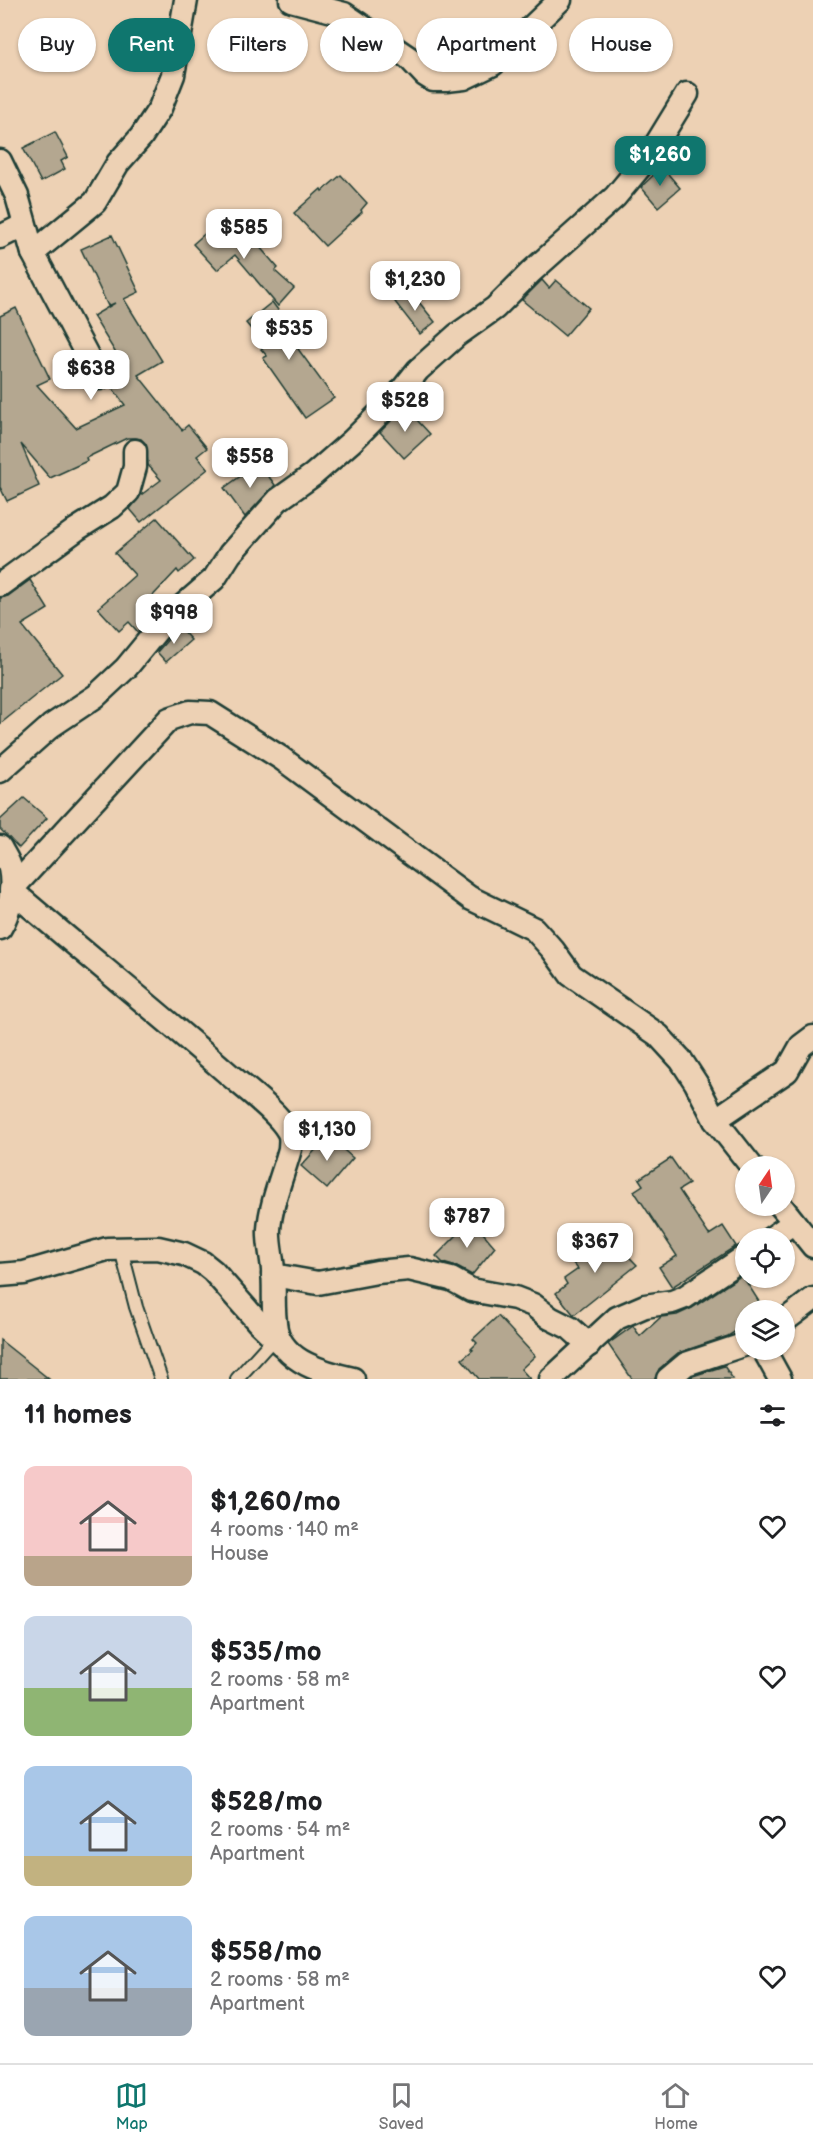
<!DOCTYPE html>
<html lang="en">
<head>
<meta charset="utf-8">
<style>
	:root { --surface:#fff; --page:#f2f2f2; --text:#202124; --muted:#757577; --line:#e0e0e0; --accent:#0f766e }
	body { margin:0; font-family:"Balsamiq Sans",sans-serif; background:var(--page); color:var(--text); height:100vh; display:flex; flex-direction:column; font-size:22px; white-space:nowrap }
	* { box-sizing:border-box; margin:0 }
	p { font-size:20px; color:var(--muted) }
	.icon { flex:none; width:33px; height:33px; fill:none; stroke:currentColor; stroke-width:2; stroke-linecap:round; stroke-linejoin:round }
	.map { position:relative; height:1379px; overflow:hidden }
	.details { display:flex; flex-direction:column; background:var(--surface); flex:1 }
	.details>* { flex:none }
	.banner { position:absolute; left:18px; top:18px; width:777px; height:54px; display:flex; gap:12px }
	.needle { width:39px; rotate:13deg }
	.fabs { position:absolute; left:735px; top:1156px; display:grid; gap:12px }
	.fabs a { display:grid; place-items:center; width:60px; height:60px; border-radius:50%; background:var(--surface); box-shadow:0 2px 4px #0004; font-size:30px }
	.price { position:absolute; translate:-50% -51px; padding:0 14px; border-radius:12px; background:#fff; color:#222; font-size:20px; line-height:39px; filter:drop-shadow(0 2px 3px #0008) }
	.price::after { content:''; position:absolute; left:50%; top:36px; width:18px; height:14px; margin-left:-9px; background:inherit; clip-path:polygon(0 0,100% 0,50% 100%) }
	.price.selected { background:var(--accent); color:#fff }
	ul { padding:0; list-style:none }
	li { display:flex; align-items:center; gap:18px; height:150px; padding:0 24px }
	li span { display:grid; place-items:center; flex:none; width:168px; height:120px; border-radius:12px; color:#555 }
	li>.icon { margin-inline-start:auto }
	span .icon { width:72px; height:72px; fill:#fffc; stroke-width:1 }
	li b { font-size:26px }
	h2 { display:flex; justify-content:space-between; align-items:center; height:72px; padding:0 24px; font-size:26px }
	.chip { padding:0 21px; border-radius:27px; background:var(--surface); box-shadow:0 2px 4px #0004; font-size:21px; line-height:54px }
	.chip.selected { background:var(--accent); color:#fff }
	.dock { display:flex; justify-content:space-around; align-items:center; height:84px; border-top:2px solid var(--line); background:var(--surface); font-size:16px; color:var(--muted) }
	.dock a { display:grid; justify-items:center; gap:3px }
	.dock .selected { color:var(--accent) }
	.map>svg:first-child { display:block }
	.building { fill:#b4a790; stroke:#1f3d34; stroke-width:1.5 }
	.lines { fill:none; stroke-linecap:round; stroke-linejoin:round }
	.lane-casing { stroke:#1f3d34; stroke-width:16 }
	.street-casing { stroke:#1f3d34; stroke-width:27 }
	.lane { stroke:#edd1b4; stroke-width:12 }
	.street { stroke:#edd1b4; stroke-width:22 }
</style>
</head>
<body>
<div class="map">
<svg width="813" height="1379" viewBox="0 0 813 1379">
	<rect width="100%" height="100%" fill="#edd1b4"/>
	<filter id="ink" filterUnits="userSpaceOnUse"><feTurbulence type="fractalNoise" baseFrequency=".0167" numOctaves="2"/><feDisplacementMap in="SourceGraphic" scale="12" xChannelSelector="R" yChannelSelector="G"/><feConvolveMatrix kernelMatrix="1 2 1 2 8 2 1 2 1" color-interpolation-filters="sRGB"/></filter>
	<g filter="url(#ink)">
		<g class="building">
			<path d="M55 132 68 157 61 161 65 169 41 182 23 148Z"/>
			<path d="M662 167 680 188 658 207 641 187Z"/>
			<path d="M341 175 367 203 361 210 362 212 325 246 294 213 321 189 322 191Z"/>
			<path d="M218 222 234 240 237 238 244 244 252 238 278 268 275 271 294 288 278 306 235 255 217 270 193 244Z"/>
			<path d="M112 235 139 292 124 299 162 361 138 375 182 430 188 425 207 448 197 456 208 469 141 522 130 509 141 495 161 480 148 465 146 444 141 439 136 438H127L86 458 87 461 50 478 21 444 39 486 7 501 0 487V316L16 308 50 379 37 385 76 428 125 405 111 386 128 373 93 316 115 303 108 306 81 249Z"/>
			<path d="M542 280 549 288 556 280 589 308 565 336 522 300Z"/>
			<path d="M410 291 435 322 420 334 395 302Z"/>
			<path d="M272 302 304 345 298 349 334 398 305 418 263 358 267 356 261 349 265 346 246 323Z"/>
			<path d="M405 407 430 434 404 458 380 432Z"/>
			<path d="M259 463 275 485 245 517 224 488Z"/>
			<path d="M157 518 194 560 179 573 177 570 147 602 156 611 138 632 129 622 119 631 98 608 135 575 115 553Z"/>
			<path d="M30 580 48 609 22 625 62 674 0 724V598L8 596Z"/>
			<path d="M179 627 191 640 166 662 157 652Z"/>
			<path d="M24 798 47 818 19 848 0 829V820Z"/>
			<path d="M328 1136 353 1158 327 1189 301 1166Z"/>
			<path d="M671 1158 689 1184 679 1190 709 1235 723 1226 736 1246 672 1287 659 1267 677 1256 634 1191 643 1185 639 1179Z"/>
			<path d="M472 1220 495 1247 472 1275 457 1267 443 1263 436 1256Z"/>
			<path d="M608 1235 637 1265 574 1315 556 1293 567 1284 564 1279 578 1269 572 1262 588 1248 590 1251Z"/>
			<path d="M742 1275 765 1311H746V1325L728 1336 678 1353 659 1369 655 1379H632L608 1344 633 1326 640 1336 661 1317 677 1315 692 1308Z"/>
			<path d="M498 1316 535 1356 521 1369 530 1379H479L462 1359 473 1350 471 1349 477 1343 473 1339Z"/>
			<path d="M0 1340 49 1379H0Z"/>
			<path d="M724 1366 733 1379H689L693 1376Z"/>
		</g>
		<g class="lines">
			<g class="lane-casing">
				<g id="lane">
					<path d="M121 1249 136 1307 161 1379"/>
					<path d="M237 1379 274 1338"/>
				</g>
			</g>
			<g class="street-casing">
				<g id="street">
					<path d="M291 0 344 14 409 58 425 75 433 80H446L464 78 493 64 560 0"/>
					<path d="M0 161 17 196 33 253 99 378"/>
					<path d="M0 237 24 225"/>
					<path d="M33 253 95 202 118 163 141 137 160 108 173 75 186 0"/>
					<path d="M0 585 77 529 112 507 128 492 135 467V451"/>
					<path d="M0 771 51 726 96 696 126 668 163 623 214 579 230 554 278 500 313 475 352 441 399 394 418 370 457 335 495 308 531 272 615 197 649 156 687 94"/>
					<path d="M0 847C3 854 9 861 10 868 14 888 10 912 0 928"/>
					<path d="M715 1120 787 1071 801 1046 813 1037"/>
					<path d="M781 1206 813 1246"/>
					<path d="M770 1239 793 1223"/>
					<path d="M0 1275 24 1273 107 1249 158 1248 184 1254 203 1263 213 1271 258 1322 281 1344"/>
					<path d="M273 1275 318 1283 377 1272 409 1269 451 1279 471 1290 515 1298 533 1305 550 1318 570 1328 589 1345"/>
					<path d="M784 1321 813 1299"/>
					<path d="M764 1350 780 1379"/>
					<path d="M353 1379C325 1373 283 1362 276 1329 272 1309 275 1290 273 1270 272 1256 268 1242 269 1229 271 1202 283 1175 290 1149 290 1143 292 1137 288 1131 278 1112 242 1086 225 1071 155 1010 82 951 11 890L169 719 190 712 210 713 281 758 470 898 534 929 553 950 571 975 658 1035 681 1060 696 1083 715 1120 752 1167"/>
					<path d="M551 1379 617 1318 645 1306 672 1302 685 1297 746 1256"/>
					<path d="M668 1379 686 1364 746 1344"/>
				</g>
			</g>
			<use href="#lane" class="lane"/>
			<use href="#street" class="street"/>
		</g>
	</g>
</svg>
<div class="fabs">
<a><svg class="needle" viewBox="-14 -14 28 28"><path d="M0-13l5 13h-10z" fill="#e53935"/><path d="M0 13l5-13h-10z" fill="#757577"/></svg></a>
<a><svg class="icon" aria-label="locate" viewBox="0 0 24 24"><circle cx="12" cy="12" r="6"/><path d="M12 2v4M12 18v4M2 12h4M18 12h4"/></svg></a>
<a><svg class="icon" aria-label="layers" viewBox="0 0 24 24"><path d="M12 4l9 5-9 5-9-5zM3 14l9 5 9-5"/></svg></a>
</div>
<b class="price selected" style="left:660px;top:187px">$1,260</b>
<b class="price" style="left:244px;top:260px">$585</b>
<b class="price" style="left:415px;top:312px">$1,230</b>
<b class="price" style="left:289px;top:361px">$535</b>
<b class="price" style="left:91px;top:401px">$638</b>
<b class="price" style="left:405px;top:433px">$528</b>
<b class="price" style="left:250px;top:489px">$558</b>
<b class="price" style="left:174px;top:645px">$998</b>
<b class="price" style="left:327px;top:1162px">$1,130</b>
<b class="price" style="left:467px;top:1249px">$787</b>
<b class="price" style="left:595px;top:1274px">$367</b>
<div class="banner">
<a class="chip">Buy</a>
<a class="chip selected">Rent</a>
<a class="chip">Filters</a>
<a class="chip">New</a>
<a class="chip">Apartment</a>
<a class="chip">House</a>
</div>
</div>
<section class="details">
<h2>11 homes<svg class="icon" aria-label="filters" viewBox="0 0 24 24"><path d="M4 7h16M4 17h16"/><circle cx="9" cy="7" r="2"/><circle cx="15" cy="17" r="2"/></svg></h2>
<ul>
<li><span style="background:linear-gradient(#f6c9c9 75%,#b9a48a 0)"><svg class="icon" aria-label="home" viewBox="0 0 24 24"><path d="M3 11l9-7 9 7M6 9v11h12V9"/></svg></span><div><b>$1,260/mo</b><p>4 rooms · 140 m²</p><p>House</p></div><svg class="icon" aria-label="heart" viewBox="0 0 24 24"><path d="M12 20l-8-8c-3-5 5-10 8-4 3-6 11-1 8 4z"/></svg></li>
<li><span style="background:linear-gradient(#c9d6e8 60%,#8fb573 0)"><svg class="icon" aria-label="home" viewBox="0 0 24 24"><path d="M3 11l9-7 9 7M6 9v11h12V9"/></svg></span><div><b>$535/mo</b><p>2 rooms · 58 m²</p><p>Apartment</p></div><svg class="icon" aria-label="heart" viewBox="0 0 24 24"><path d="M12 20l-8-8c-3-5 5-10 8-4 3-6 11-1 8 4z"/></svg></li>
<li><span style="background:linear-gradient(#a9c7e8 75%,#c2b280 0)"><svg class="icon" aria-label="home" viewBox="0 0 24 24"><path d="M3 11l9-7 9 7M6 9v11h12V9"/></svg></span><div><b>$528/mo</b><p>2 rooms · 54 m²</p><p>Apartment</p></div><svg class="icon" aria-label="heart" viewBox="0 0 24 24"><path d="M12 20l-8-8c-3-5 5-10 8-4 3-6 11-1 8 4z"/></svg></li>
<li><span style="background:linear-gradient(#a9c7e8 60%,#9aa5b1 0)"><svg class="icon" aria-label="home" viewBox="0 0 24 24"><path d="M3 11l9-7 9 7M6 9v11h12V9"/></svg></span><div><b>$558/mo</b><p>2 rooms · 58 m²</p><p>Apartment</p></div><svg class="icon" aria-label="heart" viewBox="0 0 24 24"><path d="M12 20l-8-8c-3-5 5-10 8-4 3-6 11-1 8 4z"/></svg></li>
</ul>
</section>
<nav class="dock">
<a class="selected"><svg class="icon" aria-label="map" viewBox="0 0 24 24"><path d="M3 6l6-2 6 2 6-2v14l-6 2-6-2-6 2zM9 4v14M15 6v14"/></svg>Map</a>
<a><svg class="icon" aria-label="saved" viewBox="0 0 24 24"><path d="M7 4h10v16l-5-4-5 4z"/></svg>Saved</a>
<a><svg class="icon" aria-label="home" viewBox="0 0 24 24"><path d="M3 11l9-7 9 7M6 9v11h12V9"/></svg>Home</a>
</nav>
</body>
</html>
